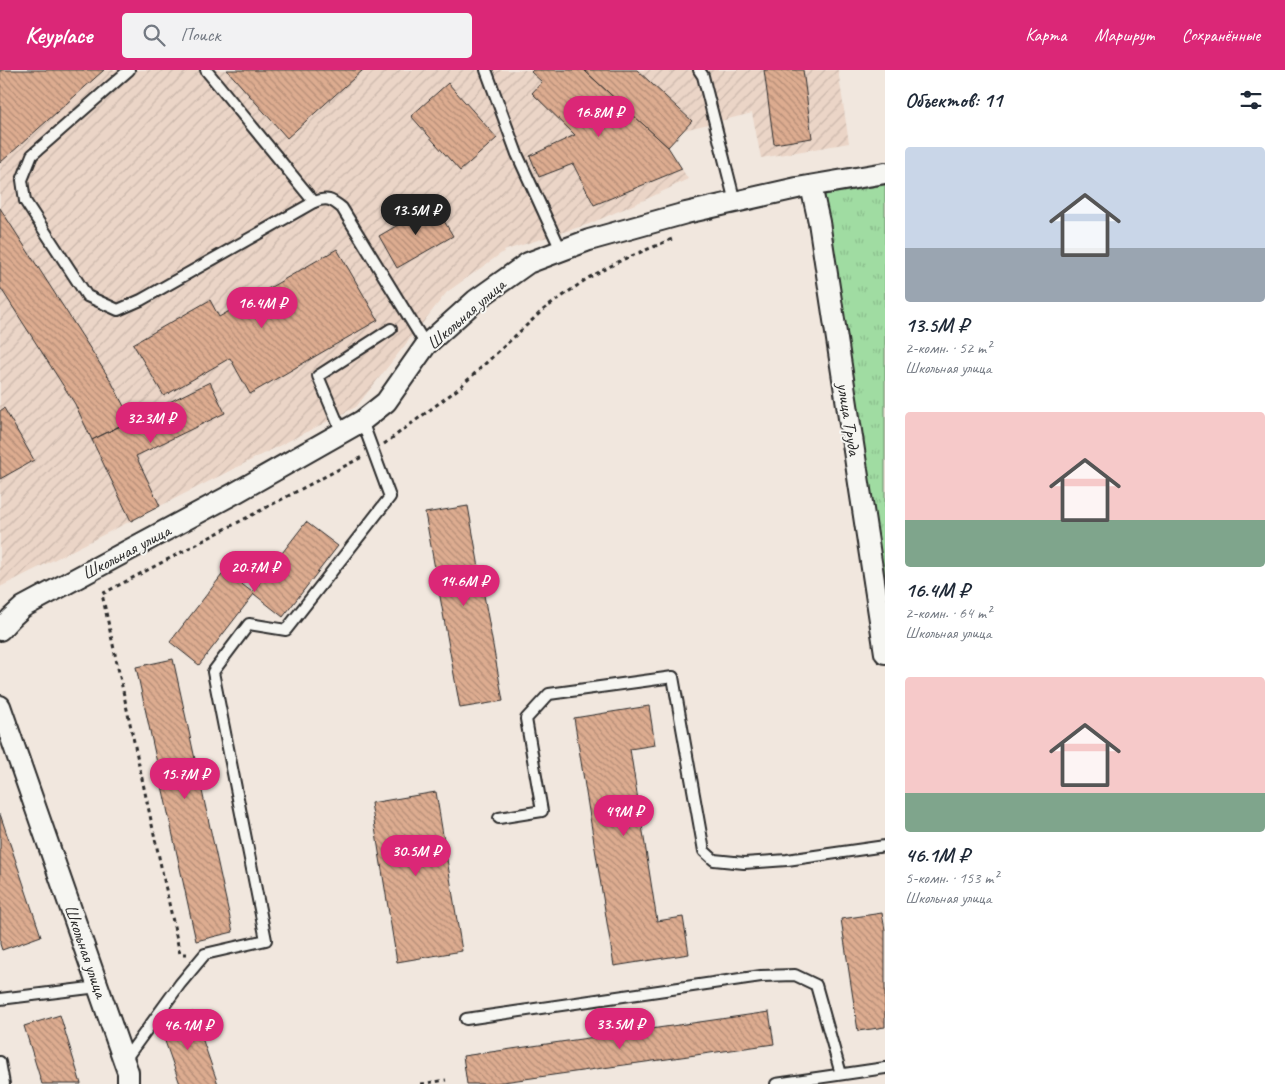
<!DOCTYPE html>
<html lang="ru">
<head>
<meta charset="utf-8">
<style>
	:root { --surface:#fff; --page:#f2f2f3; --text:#1f2937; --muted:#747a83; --accent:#db2777 }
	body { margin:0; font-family:Caveat,sans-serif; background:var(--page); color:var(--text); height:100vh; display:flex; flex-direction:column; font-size:19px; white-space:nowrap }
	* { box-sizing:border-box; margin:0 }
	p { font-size:16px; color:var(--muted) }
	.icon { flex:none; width:28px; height:28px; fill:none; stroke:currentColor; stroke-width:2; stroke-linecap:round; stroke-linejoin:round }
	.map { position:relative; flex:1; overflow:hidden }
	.drawer { display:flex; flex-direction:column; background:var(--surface); width:400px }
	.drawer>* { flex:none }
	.price { position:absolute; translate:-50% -42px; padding:0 11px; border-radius:18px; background:var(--accent); color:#fff; font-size:16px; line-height:32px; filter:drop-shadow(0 1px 2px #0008) }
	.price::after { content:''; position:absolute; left:50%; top:30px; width:15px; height:11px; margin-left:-8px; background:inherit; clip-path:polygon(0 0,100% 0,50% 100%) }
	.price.selected { background:#222; color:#fff }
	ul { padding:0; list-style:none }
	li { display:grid; align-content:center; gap:10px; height:265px; padding:0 20px }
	li span { display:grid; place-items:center; height:155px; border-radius:5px; color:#555 }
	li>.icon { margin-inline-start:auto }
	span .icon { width:90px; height:90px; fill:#fffc; stroke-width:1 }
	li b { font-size:21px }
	h2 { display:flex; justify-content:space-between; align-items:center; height:60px; padding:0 20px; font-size:21px }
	header { display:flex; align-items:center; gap:30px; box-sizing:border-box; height:70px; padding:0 25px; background:var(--accent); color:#fff }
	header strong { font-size:24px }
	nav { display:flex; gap:28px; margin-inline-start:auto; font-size:18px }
	.search { width:350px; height:45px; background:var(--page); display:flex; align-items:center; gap:12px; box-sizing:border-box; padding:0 18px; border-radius:5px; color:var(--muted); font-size:19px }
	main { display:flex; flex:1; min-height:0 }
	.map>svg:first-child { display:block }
	.industrial { fill:url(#industrial-furrows) }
	.park { fill:url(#park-tufts); stroke:#668466 }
	.building { fill:url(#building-back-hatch); stroke:#2b2b2b }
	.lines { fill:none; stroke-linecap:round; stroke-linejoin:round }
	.service-casing { stroke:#2b2b2b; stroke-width:14 }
	.minor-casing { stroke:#2b2b2b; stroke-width:24 }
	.path { stroke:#2b2b2b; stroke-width:3; stroke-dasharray:4 4; stroke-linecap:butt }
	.service { stroke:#f6f6f2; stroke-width:10 }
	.minor { stroke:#f6f6f2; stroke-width:20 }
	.labels { text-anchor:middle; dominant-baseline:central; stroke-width:4; stroke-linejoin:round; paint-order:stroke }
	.street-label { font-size:18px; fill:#2b2b2b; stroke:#f6f6f2 }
</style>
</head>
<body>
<header>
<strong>Keyplace</strong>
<div class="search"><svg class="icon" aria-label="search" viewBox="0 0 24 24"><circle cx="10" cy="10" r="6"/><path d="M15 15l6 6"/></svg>Поиск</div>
<nav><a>Карта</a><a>Маршрут</a><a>Сохранённые</a></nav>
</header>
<main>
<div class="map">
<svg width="885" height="1014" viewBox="0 0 885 1014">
	<defs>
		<pattern id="industrial-furrows" width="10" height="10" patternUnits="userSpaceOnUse" patternTransform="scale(1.25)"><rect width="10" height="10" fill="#ebd5c7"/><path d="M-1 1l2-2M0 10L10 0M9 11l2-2" fill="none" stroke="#cab7ab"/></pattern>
		<pattern id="park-tufts" width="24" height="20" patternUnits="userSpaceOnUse" patternTransform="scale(1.25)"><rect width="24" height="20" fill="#a0dca2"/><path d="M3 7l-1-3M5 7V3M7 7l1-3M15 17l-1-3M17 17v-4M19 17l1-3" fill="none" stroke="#8abd8c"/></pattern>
		<pattern id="building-back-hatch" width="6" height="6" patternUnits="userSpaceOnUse" patternTransform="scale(1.25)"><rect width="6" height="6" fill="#ddac90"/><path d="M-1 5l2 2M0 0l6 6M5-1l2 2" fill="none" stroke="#b38c76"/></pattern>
	</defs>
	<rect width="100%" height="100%" fill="#f1e7de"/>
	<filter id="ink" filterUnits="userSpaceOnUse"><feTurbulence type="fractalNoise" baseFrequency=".02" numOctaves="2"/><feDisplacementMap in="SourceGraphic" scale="10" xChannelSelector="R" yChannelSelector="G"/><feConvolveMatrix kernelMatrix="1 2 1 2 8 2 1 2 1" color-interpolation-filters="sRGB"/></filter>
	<g filter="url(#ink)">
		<path class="industrial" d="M0 0H838L849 73 761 88 752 43 684 60 668 77 688 109 651 127 589 154 506 180 447 222 356 337 0 517Z"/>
		<path class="park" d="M885 115V525L825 125Z"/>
		<g class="building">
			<path d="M0 0H104L0 93Z"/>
			<path d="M227 0H363L287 68Z"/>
			<path d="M533 0H584L668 77 682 99 594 135 573 94 539 107 530 86 575 65 532 23 542 12 531 2Z"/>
			<path d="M584 0H637L692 51 668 77Z"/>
			<path d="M764 0H803L812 68 774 74Z"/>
			<path d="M448 13 497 68 460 101 411 46Z"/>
			<path d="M434 134 453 166 397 198 379 166Z"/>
			<path d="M0 138 111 311 131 350 92 370 75 334 0 217Z"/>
			<path d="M337 179 378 250 250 324 230 288 164 326 133 274 210 230 219 247Z"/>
			<path d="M210 312 225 343 136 386 160 436 131 451 92 370Z"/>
			<path d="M4 338 34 390 0 409V341Z"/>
			<path d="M468 436 503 631 460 638 425 443Z"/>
			<path d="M306 452 338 476 283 547 254 524 199 595 170 572 225 501 252 522Z"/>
			<path d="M173 589 233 862 196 871 136 597Z"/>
			<path d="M649 636 655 675 630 679 657 851 683 847 689 884 614 896 574 648Z"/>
			<path d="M436 722 462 881 397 892 371 733Z"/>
			<path d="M0 744 41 866 2 880 0 874Z"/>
			<path d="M882 843 885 860V957L858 961 841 849Z"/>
			<path d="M193 942 218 1014H180L159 954Z"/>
			<path d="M769 942 774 974 489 1014H467L463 986Z"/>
			<path d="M60 945 81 1014H42L24 956Z"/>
		</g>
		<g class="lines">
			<g class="service-casing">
				<g id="service">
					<path d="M129 0 32 85 22 110 25 131 87 226 118 240 141 230 314 132C327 127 331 129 342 138L426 275"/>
					<path d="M206 0 314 132"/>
					<path d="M486 0 517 84 561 180"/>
					<path d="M699 0 703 6 735 132"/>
					<path d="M342 363 318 306 391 259"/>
					<path d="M499 748 542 741 526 649 549 624 673 607 704 781 714 790 744 793 787 790 885 776"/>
					<path d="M0 929 98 917"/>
					<path d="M466 949 761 906 795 905 816 915 841 1004"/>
					<path d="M124 991 180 914 205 884 266 870 213 602 249 554 286 560 390 427 362 351"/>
					<path d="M0 992 4 1014"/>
					<path d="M776 1014 885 998"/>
				</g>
			</g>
			<g class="minor-casing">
				<g id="minor">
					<path d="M811 116 819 152 885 583"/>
					<path d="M0 560 11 548 23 537 235 423 362 351 386 332 426 275 476 230 528 193 589 170 686 143 797 118 885 103"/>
					<path d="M0 636 124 991 128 1002V1014"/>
				</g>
			</g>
			<g class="path">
				<path d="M384 374 458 319 543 240 588 208 622 190 672 169"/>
				<path d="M187 884H180L102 524 362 387"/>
				<path d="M421 1014 446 1010"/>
			</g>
			<use href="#service" class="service"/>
			<use href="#minor" class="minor"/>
		</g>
	</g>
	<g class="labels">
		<g class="street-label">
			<text transform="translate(466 244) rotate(-41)">Школьная улица</text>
			<text transform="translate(849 349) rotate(81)">улица Труда</text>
			<text transform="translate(126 482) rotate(-28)">Школьная улица</text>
			<text transform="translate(86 881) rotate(71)">Школьная улица</text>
		</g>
	</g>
</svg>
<b class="price" style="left:599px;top:68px">16.8M ₽</b>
<b class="price selected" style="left:416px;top:166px">13.5M ₽</b>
<b class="price" style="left:262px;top:259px">16.4M ₽</b>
<b class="price" style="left:151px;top:374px">32.3M ₽</b>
<b class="price" style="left:255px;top:523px">20.7M ₽</b>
<b class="price" style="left:464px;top:537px">14.6M ₽</b>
<b class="price" style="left:185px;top:730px">15.7M ₽</b>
<b class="price" style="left:624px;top:767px">49M ₽</b>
<b class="price" style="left:416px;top:807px">30.5M ₽</b>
<b class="price" style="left:620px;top:980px">33.5M ₽</b>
<b class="price" style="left:188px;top:981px">46.1M ₽</b>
</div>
<section class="drawer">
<h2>Объектов: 11<svg class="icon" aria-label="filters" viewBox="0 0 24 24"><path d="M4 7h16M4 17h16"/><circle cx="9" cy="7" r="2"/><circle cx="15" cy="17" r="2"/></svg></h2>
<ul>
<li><span style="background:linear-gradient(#c9d6e8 65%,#9aa5b1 0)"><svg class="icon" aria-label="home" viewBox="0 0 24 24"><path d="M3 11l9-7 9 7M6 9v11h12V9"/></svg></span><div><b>13.5M ₽</b><p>2-комн. · 52 m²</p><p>Школьная улица</p></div></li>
<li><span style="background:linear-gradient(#f6c9c9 70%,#7fa58c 0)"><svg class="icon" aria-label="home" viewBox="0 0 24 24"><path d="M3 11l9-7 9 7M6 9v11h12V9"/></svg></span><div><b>16.4M ₽</b><p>2-комн. · 64 m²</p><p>Школьная улица</p></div></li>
<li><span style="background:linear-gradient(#f6c9c9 75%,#7fa58c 0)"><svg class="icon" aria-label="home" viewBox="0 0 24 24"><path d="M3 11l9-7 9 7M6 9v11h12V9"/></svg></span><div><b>46.1M ₽</b><p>5-комн. · 153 m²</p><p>Школьная улица</p></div></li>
</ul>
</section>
</main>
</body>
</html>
